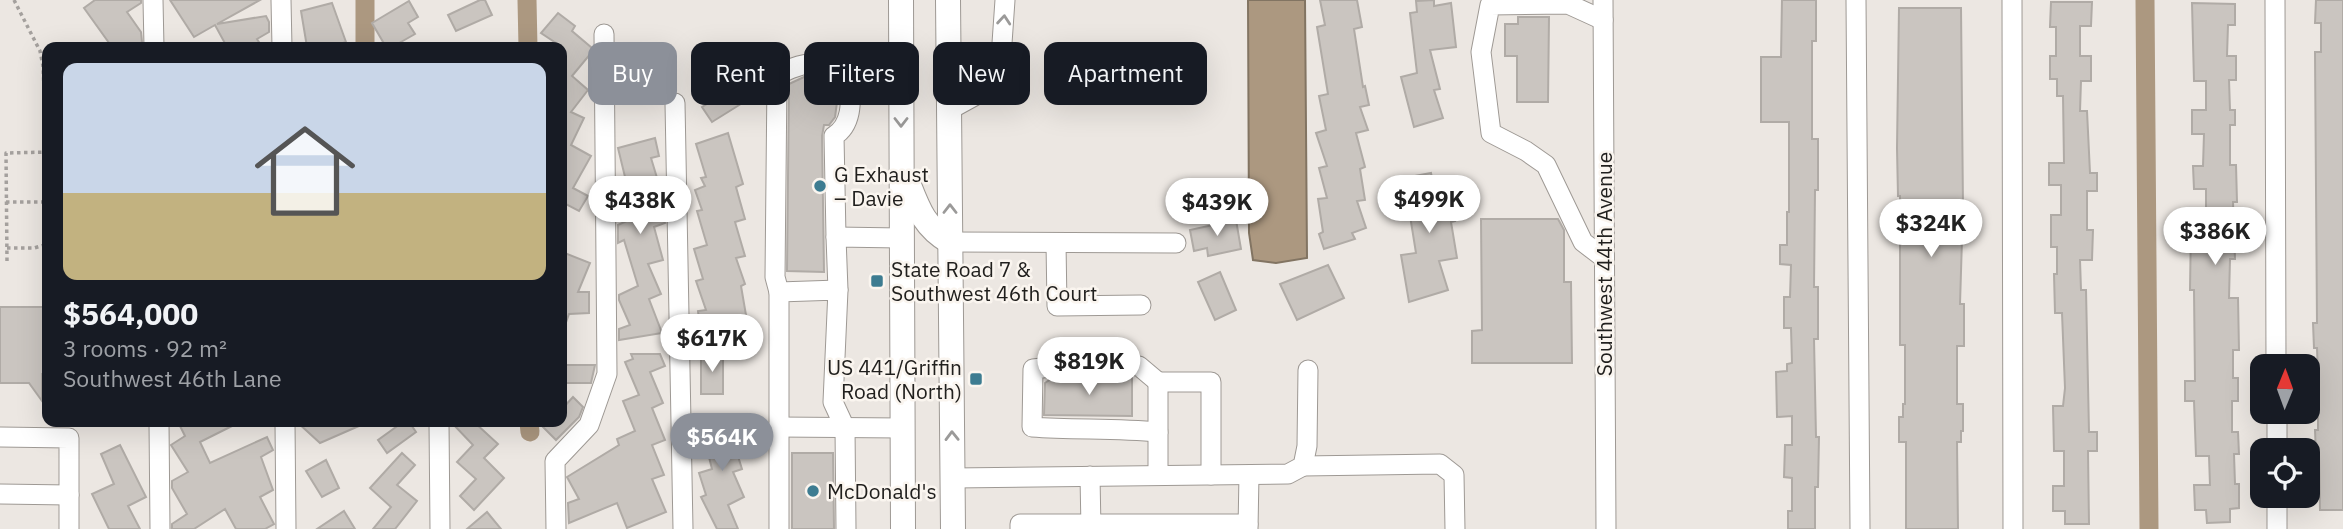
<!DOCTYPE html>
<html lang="en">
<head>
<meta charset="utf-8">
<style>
	:root { --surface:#171b24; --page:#242831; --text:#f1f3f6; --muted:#9ea1a6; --accent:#8c9099 }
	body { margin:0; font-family:"IBM Plex Sans",sans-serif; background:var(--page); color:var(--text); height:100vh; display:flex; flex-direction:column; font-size:26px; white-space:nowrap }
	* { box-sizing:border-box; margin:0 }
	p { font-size:23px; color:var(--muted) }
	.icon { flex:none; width:38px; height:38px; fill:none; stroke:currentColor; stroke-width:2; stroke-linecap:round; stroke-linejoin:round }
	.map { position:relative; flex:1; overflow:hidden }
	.drawer { position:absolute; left:42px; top:42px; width:525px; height:385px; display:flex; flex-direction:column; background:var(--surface); border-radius:14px; box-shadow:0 7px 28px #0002 }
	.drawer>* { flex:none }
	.banner { position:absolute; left:588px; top:42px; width:665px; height:63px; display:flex; gap:14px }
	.needle { width:46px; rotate:1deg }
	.tools { position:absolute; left:2250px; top:354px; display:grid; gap:14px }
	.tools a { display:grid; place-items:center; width:70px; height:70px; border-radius:14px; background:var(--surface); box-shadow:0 7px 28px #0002; font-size:35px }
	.price { position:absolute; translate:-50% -60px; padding:0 16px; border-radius:24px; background:#fff; color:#222; font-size:23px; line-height:46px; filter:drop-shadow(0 2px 4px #0008) }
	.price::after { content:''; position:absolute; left:50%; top:42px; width:21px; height:16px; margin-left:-10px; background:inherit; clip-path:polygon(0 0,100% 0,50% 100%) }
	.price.on { background:var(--accent); color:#fff }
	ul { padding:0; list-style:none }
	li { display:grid; align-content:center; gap:14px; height:371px; padding:0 21px }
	li span { display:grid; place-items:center; height:217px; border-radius:14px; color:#555 }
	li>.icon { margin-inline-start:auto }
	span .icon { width:126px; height:126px; fill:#fffc; stroke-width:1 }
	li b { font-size:30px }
	.chip { padding:0 24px; border-radius:14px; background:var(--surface); box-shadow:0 7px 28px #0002; font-size:24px; line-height:63px }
	.chip.on { background:var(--accent); color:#fff }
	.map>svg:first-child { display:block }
	.water { fill:#ac9880; stroke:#827462; stroke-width:2 }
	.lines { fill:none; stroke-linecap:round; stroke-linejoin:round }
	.canal { stroke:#ac9880; stroke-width:19 }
	.building { fill:#cac5c0; stroke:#b0aba6; stroke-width:2 }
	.minor-casing { stroke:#9e9994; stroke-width:21 }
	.major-casing { stroke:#9e9994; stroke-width:26 }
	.path { stroke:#a4a09d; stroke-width:3.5; stroke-dasharray:3.5 3.5; stroke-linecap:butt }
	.minor { stroke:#fff; stroke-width:19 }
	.major { stroke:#fff; stroke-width:24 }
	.oneway { stroke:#9b9a99 }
	.poi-dot { fill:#3d7c91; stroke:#faf5ef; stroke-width:2.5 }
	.labels { text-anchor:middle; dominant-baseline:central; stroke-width:5; stroke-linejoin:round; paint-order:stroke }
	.poi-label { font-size:21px; fill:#201f1d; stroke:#faf5ef; text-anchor:start }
	.street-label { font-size:21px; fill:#201f1d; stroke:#faf5ef }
</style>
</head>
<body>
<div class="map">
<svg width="2343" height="529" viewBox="0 0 2343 529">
	<rect width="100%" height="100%" fill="#ece7e2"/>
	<path class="water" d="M1248 0H1305L1307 258 1276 263 1253 260 1249 233Z"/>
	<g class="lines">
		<g class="canal">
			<path d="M527 0 528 47"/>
			<path d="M2145 0 2149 529"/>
			<path d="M365 47V0"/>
			<path d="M529 422 530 432"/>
		</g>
	</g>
	<g class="building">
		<path d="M95 0H141V3L127 12 141 32 142 42 134 47H112L84 8Z"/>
		<path d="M170 0H260L217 24 266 16 269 22V32L257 39 262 47H227L215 25 194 37Z"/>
		<path d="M480 0H485L492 15 456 31 448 15Z"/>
		<path d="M1320 0H1357L1362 27 1354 29 1363 87 1365 86 1369 105 1360 107 1368 130 1356 133 1365 167 1360 169 1365 200 1357 201 1366 228 1352 233 1355 239 1324 249 1319 234 1323 232 1318 199 1327 198 1319 168 1327 166 1316 133 1326 130 1319 96 1328 94 1317 27 1325 25Z"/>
		<path d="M1434 0V6L1451 3 1456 47 1430 50 1440 89 1434 90 1443 118 1414 127 1401 77 1417 73 1410 13 1417 12 1416 1Z"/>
		<path d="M1782 0H1816V41H1812V139H1818V190H1815L1814 287H1818V339H1814L1816 437H1819L1818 487H1815V529H1788V511H1792V478L1784 477 1785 445H1792V416L1777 417 1776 372 1787 371V364L1792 363 1791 328H1784V297H1790L1791 265 1780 264V245H1787V212H1789V122H1761V57H1781Z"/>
		<path d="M2316 0H2343V510H2320L2319 455H2316L2315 430H2318V402H2315L2314 376H2318L2317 348H2314L2313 323H2317L2315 52H2321V23H2315Z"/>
		<path d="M409 1 418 17 408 23 415 34 392 47H386L372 23Z"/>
		<path d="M2051 2H2092L2091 26H2080V56H2091V81H2081L2080 111H2087L2090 173H2097V191H2087V230H2093L2092 260H2080L2081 290H2086L2089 432H2097V451H2088L2089 524H2065V511H2053V486H2064V451H2054L2053 406H2063L2065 388 2062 313H2055L2054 274H2057V247H2051V215H2061V185H2049V163H2064L2063 96H2057V79H2050V56H2056V27H2050Z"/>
		<path d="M332 3 346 42 330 47H307L301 11Z"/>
		<path d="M2192 3 2235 4V25H2228L2227 56H2236V80H2229L2230 110H2235V125H2230V165H2236L2237 202H2233L2235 259H2230L2229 298H2238L2239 350H2233V378H2238V401H2232V432H2238L2239 454H2234L2235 484H2239V508L2230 509V522L2207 523 2206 510H2195L2194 485H2210L2209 456H2196L2194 401H2185V381H2195L2194 290H2190L2191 225 2200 226V217H2206V189H2194L2193 166H2203L2204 134H2192V110H2206V81H2194Z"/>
		<path d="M1899 8H1961L1963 207 1960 304H1964V346H1957V404H1963V431H1961V442H1957L1958 529H1906V442H1899V417H1903V404H1905V345H1900V196H1898L1897 148Z"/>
		<path d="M558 13 575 26 572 31 592 48V52L572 76 588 90 571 112 584 118 571 145 591 156 573 188 588 196 579 211 564 203 562 207V47L541 33Z"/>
		<path d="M1518 17H1549L1548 102H1517V56H1505V24H1518Z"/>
		<path d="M730 46 742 61 726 74 744 102 712 122 702 107 717 98 697 72Z"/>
		<path d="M823 74 838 75V95L835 117 829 125H824L822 136 824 272 787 271 789 84 804 77Z"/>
		<path d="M728 133 743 184 736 187 745 219 735 222 745 256 736 258 745 284 741 286 747 321 700 328 698 311 706 310 696 281 703 279 694 249 707 245 697 211 702 210 695 190 705 186 701 178 706 177 696 144Z"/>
		<path d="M655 138 659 156 651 158 661 191 652 194 665 223 654 227 663 260 648 264 661 294 649 299 662 333 619 340V329L630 325 619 300V295L638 286 624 240 618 243V225L629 220 618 183 626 181 618 148Z"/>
		<path d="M1431 173 1432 178 1447 176 1455 221 1451 222 1457 258 1439 261 1448 290 1409 302 1401 255 1416 253 1404 178Z"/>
		<path d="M1481 219H1558L1564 230V282H1571L1572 363H1472V331L1482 330Z"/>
		<path d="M1236 220 1241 249 1208 256 1207 248 1194 251 1190 230Z"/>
		<path d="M562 252 590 263 578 292H589V313L569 314 563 331Z"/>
		<path d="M1328 265 1344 298 1297 320 1280 284Z"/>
		<path d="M1220 272 1236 310 1215 320 1198 282Z"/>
		<path d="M0 307H47V374H42V401L29 383H0Z"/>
		<path d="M631 354H660L665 366 650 372 663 403 652 408 665 440 652 445 664 475 652 479 666 512 627 528 617 503 569 523 568 503 579 499 567 477 619 445 617 439 635 431 623 401 639 395 625 362 633 359Z"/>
		<path d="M701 354 723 355V394H701Z"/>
		<path d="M562 365H595L591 383H562Z"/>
		<path d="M1073 377 1132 378V416L1044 415 1045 383 1051 379Z"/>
		<path d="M573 397 583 407 579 417 556 440 538 422H562V409Z"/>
		<path d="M732 417 739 434 732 437 742 469 733 472 744 497 728 505 738 529H717L701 497 706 495 699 473 712 469 709 457H712L700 430Z"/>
		<path d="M178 422H240L200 442 210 463 267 437 273 450 261 457 273 490 260 497 274 524 265 529H236L225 509 194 529H172V524L187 514 172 488V481L188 472 171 445 185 436Z"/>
		<path d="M297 422H368L320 443Z"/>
		<path d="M403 422H409L416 432 387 453 378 440Z"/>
		<path d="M451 422H474L498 444 484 458 504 478 474 510 460 496 476 479 457 462 473 445Z"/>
		<path d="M120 445 146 497 128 506 140 529H109L92 494 114 484 101 454Z"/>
		<path d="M402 453 415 465 397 485 417 501 395 529H373L391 507 370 488Z"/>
		<path d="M792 453H833L834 529H792Z"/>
		<path d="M326 460 339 488 322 497 306 471Z"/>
		<path d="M344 511 355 529H317Z"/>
		<path d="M487 512 501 529H467Z"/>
	</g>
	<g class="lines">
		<g class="minor-casing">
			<g id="minor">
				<path d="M153 0 154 47"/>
				<path d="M281 0 282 47"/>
				<path d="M1603 0 1606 529"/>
				<path d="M1856 0 1860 529"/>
				<path d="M2012 0 2013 529"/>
				<path d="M2275 0 2276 366"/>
				<path d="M1603 20 1568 4 1490 5 1481 52 1491 133 1526 151 1546 165 1583 242 1604 258"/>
				<path d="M675 103 683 529"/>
				<path d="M949 110 989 88 1000 72 1005 0"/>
				<path d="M950 242 1176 243"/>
				<path d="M1056 243 1057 306 1141 305"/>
				<path d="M838 290 836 237 901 238"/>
				<path d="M779 292 775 277 777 78C788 64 834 56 850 66 849 89 857 122 834 136L836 237"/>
				<path d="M2277 411V450"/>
				<path d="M159 422 160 529"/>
				<path d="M285 422 286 529"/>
				<path d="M439 422 440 529"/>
				<path d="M778 427 902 428"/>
				<path d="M1158 432C1116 428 1074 430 1032 427L1033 369 1087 363 1139 366 1158 382"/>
				<path d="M0 437 69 438V529"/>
				<path d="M1303 466 1440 464 1454 475 1455 529"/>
				<path d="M1158 475V382H1211V475"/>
				<path d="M1090 476 1091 529"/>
				<path d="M953 478 1288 474 1303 466 1307 446 1308 370"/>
				<path d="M0 494 69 495"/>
				<path d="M2277 495V529"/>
				<path d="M556 529 555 461 589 425 607 374 604 34"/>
				<path d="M779 529V292L838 290 833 402 845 428 846 529"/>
				<path d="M1020 529V524H1248"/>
				<path d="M1248 529 1249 475"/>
			</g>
		</g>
		<g class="major-casing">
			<g id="major">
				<path d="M901 0 903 529"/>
				<path d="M948 0 953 529"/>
				<path d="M907 180C918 208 923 226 950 242"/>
			</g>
		</g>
		<g class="path">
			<path d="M14 0 40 51 43 66 47 154"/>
			<path d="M6 202H47"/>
			<path d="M7 248H34L44 245 47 238"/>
			<path d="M7 261 6 153 47 152"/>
		</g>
		<use href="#minor" class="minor"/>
		<use href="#major" class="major"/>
	</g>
	<defs><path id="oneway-chevron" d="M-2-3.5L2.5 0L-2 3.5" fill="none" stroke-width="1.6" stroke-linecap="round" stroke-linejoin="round" transform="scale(1.75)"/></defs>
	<g class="oneway">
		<use href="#oneway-chevron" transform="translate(1004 20) rotate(-85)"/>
		<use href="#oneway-chevron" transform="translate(901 122) rotate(90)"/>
		<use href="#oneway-chevron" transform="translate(950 209) rotate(-90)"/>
		<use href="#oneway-chevron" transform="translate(952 436) rotate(-91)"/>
	</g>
	<g class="poi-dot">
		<circle cx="820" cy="186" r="7"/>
		<rect x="870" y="274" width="14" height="14" rx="3.5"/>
		<rect x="969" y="372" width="14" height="14" rx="3.5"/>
		<circle cx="813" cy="491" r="7"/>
	</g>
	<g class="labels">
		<g class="poi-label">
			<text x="834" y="174">G Exhaust<tspan x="834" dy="24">– Davie</tspan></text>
			<text x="891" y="269">State Road 7 &amp;<tspan x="891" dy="24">Southwest 46th Court</tspan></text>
			<text x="962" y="367" text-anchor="end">US 441/Griffin<tspan x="962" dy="24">Road (North)</tspan></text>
			<text x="827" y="491">McDonald's</text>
		</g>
		<g class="street-label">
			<text transform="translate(1604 264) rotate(-90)">Southwest 44th Avenue</text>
		</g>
	</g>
</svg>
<div class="tools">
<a><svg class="needle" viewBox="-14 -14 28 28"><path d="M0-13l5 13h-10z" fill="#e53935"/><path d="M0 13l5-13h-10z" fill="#9ea1a6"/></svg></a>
<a><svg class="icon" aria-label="locate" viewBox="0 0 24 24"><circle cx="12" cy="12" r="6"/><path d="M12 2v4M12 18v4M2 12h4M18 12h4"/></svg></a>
</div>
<b class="price" style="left:1429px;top:235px">$499K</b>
<b class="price" style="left:640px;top:236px">$438K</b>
<b class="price" style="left:1217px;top:238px">$439K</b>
<b class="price" style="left:1931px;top:259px">$324K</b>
<b class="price" style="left:2215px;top:267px">$386K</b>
<b class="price" style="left:712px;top:374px">$617K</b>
<b class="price" style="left:1089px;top:397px">$819K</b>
<b class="price on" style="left:722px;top:473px">$564K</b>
<div class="banner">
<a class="chip on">Buy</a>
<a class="chip">Rent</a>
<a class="chip">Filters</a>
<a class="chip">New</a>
<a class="chip">Apartment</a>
</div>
<section class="drawer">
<ul>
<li><span style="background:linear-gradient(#c9d6e8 60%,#c2b280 0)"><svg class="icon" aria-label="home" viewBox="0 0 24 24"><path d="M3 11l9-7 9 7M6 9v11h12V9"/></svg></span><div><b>$564,000</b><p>3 rooms · 92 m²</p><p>Southwest 46th Lane</p></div></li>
</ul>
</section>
</div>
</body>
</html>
